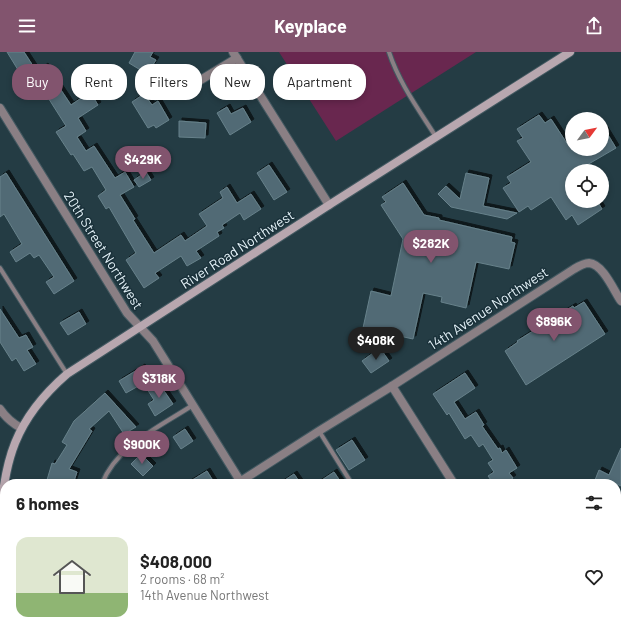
<!DOCTYPE html>
<html lang="en">
<head>
<meta charset="utf-8">
<style>
	:root { --surface:#fff; --page:#f2f2f2; --text:#222; --muted:#767676; --line:#e0e0e0; --accent:#82546e }
	body { margin:0; font-family:Barlow,sans-serif; background:var(--page); color:var(--text); height:100vh; display:flex; flex-direction:column; font-size:15px; white-space:nowrap }
	* { box-sizing:border-box; margin:0 }
	p { font-size:13px; color:var(--muted) }
	.icon { flex:none; width:22px; height:22px; fill:none; stroke:currentColor; stroke-width:2; stroke-linecap:round; stroke-linejoin:round }
	.map { position:relative; flex:1; overflow:hidden }
	.sheet { position:absolute; left:0px; top:427px; width:621px; height:156px; display:flex; flex-direction:column; background:var(--surface); border-radius:16px 16px 0 0; box-shadow:0 2px 6px #0003 }
	.sheet>* { flex:none }
	.top-card { position:absolute; left:12px; top:12px; width:400px; height:36px; display:flex; gap:8px }
	.needle { width:26px; rotate:58deg }
	.tools { position:absolute; left:565px; top:60px; display:grid; gap:8px }
	.tools a { display:grid; place-items:center; width:44px; height:44px; border-radius:50%; background:var(--surface); box-shadow:0 2px 6px #0003; font-size:20px }
	.price { position:absolute; translate:-50% -34px; padding:0 9px; border-radius:14px; background:var(--accent); color:#fff; font-size:13px; line-height:26px; filter:drop-shadow(0 1px 2px #0008) }
	.price::after { content:''; position:absolute; left:50%; top:24px; width:12px; height:9px; margin-left:-6px; background:inherit; clip-path:polygon(0 0,100% 0,50% 100%) }
	.price.selected { background:#222; color:#fff }
	ul { padding:0; list-style:none }
	li { display:flex; align-items:center; gap:12px; height:100px; padding:0 16px }
	li+li { border-top:1px solid var(--line) }
	li span { display:grid; place-items:center; flex:none; width:112px; height:80px; border-radius:12px; color:#555 }
	li>.icon { margin-inline-start:auto }
	span .icon { width:48px; height:48px; fill:#fffc; stroke-width:1 }
	li b { font-size:17px }
	h2 { display:flex; justify-content:space-between; align-items:center; height:48px; padding:0 16px; font-size:17px }
	.pill { padding:0 14px; border-radius:16px; background:var(--surface); box-shadow:0 2px 6px #0003; font-size:14px; line-height:36px }
	.pill.selected { background:var(--accent); color:#fff }
	header { display:flex; justify-content:space-between; align-items:center; height:52px; padding:0 16px; background:var(--accent); color:#fff; font-size:18px; font-weight:700 }
	.map>svg:first-child { display:block }
	.green { fill:#69274f }
	.building { fill:#516b74; stroke:#67818b; filter:url(#shadow) }
	.lines { fill:none; stroke-linecap:round; stroke-linejoin:round }
	.lane-casing { stroke:#435961; stroke-width:6 }
	.street-casing { stroke:#435961; stroke-width:10 }
	.secondary-casing { stroke:#435961; stroke-width:10 }
	.path { stroke:#768a91; stroke-width:2; stroke-dasharray:1 3; stroke-linecap:butt }
	.lane { stroke:#8a7f84; stroke-width:4 }
	.street { stroke:#8a7f84; stroke-width:8 }
	.secondary { stroke:#b8a7af; stroke-width:8 }
	.labels { text-anchor:middle; dominant-baseline:central; stroke-width:3; stroke-linejoin:round; paint-order:stroke }
	.street-label { font-size:14px; fill:#e4f2f8; stroke:#1a313a }
</style>
</head>
<body>
<header><svg class="icon" aria-label="menu" viewBox="0 0 24 24"><path d="M4 6h16M4 12h16M4 18h16"/></svg>Keyplace<svg class="icon" aria-label="share" viewBox="0 0 24 24"><path d="M12 15V3M7 8l5-5 5 5M5 13v7h14v-7"/></svg></header>
<div class="map">
<svg width="621" height="583" viewBox="0 0 621 583">
	<defs>
		<filter id="shadow"><feDropShadow dx="3" dy="-3" stdDeviation="0" flood-color="#0009"/></filter>
	</defs>
	<rect width="100%" height="100%" fill="#243c44"/>
	<path class="green" d="M279 0H476L336 89Z"/>
	<g class="building">
		<path d="M7 0H24L37 20 45 14 71 53 90 40 98 53 78 66 86 79 77 85 86 99 94 94 115 126 125 120 134 135 120 143 135 167 133 168 154 201 181 183 185 189 207 174 199 162 223 146 220 140 227 135 237 151 251 142 261 157 244 168 240 161 222 173 224 176 217 180 219 184 196 199 201 206 187 214 181 204 155 221 159 226 144 236 126 208 136 201 109 155 106 157 98 144 106 138 92 115 84 119 73 102 71 103 56 80 66 74 40 33 31 39Z"/>
		<path d="M135 0H153L150 5 156 8 147 22 129 11Z"/>
		<path d="M144 42 152 53 158 49 169 68 156 76 154 73 148 76 132 50Z"/>
		<path d="M227 55 231 62 243 56 251 70 230 83 217 61Z"/>
		<path d="M539 63 545 71 551 67 568 93 572 91V97H602V73L616 96 580 117V119H572V149H597L602 157 578 173 572 163 566 168 551 145 531 158 528 154 519 160 503 136 511 131 507 125 531 110 517 89 523 86 517 77Z"/>
		<path d="M179 69 206 71 205 86 179 85Z"/>
		<path d="M269 113 287 140 274 148 257 121Z"/>
		<path d="M146 120 151 128 139 135 134 128Z"/>
		<path d="M6 121 74 229 54 242 46 230 54 225 39 203 34 206 30 201 16 210 10 200 22 192 4 162 0 165V125Z"/>
		<path d="M466 121 489 126 483 154 517 161 507 167 451 155 438 142 446 134 460 147Z"/>
		<path d="M403 131 424 163 439 166V168L512 185 511 190 515 191 509 217 476 210 466 256 441 250 442 245 423 241 413 287 363 276 371 239 391 244 403 187 381 153 386 150 382 145Z"/>
		<path d="M584 250 605 282 526 333 505 299 518 290 517 289 573 254 574 256Z"/>
		<path d="M0 257 19 286 26 283 33 295 27 298 36 312 24 319 16 306 12 309 0 290Z"/>
		<path d="M79 260 86 272 68 283 60 271Z"/>
		<path d="M380 296 389 309 371 321 362 309Z"/>
		<path d="M142 315 149 328 126 341 119 329Z"/>
		<path d="M465 321 475 336 454 350 465 367 476 360 484 373 482 374 498 397 500 396 502 401 506 398 517 416 509 421 513 426 505 432H494L488 424 494 420 488 411 493 408 483 392 479 395 471 383 465 387 449 361 447 363 433 342Z"/>
		<path d="M158 330 173 352 155 364 148 352 154 348 147 337Z"/>
		<path d="M105 341 136 375 124 382 109 359 89 377 92 379 69 417 77 420 73 432H60L47 428 52 411 55 412 67 393 62 390 74 369Z"/>
		<path d="M185 377 193 389 181 397 173 385Z"/>
		<path d="M352 388 365 408 349 418 336 398Z"/>
		<path d="M621 396V434L608 428 606 432H604L595 428 599 418 609 423Z"/>
		<path d="M141 402 153 414 143 424 131 412Z"/>
		<path d="M207 419 215 432H186Z"/>
		<path d="M334 420 342 432H316Z"/>
		<path d="M294 422 301 432H279Z"/>
	</g>
	<g class="lines">
		<g class="lane-casing">
			<g id="lane">
				<path d="M389 0C399 31 419 58 436 85"/>
				<path d="M0 216 67 322"/>
				<path d="M319 379 352 432"/>
				<path d="M102 432C116 394 161 374 193 353"/>
				<path d="M444 578 447 583"/>
				<path d="M94 583V578"/>
				<path d="M303 583 310 578"/>
			</g>
		</g>
		<g class="street-casing">
			<g id="street">
				<path d="M233 0 329 153"/>
				<path d="M194 32 237 6"/>
				<path d="M0 56 127 261 153 289 242 432"/>
				<path d="M392 334 454 432"/>
				<path d="M0 357C6 366 12 371 21 376"/>
				<path d="M241 429 319 379 392 334 574 217C579 214 584 211 589 211 603 212 614 239 621 249"/>
				<path d="M333 578 337 583"/>
				<path d="M546 578 549 583"/>
				<path d="M185 583V578"/>
			</g>
		</g>
		<g class="secondary-casing">
			<path id="secondary" d="M0 476C3 409 15 367 67 322L329 153 570 0"/>
		</g>
		<g class="path">
			<path d="M206 578V583"/>
			<path d="M319 578 322 583"/>
		</g>
		<use href="#lane" class="lane"/>
		<use href="#street" class="street"/>
		<use href="#secondary" class="secondary"/>
	</g>
	<g class="labels">
		<g class="street-label">
			<text transform="translate(237 197) rotate(-33)">River Road Northwest</text>
			<text transform="translate(104 198) rotate(58)">20th Street Northwest</text>
			<text transform="translate(488 256) rotate(-33)">14th Avenue Northwest</text>
		</g>
	</g>
</svg>
<div class="tools">
<a><svg class="needle" viewBox="-14 -14 28 28"><path d="M0-13l5 13h-10z" fill="#e53935"/><path d="M0 13l5-13h-10z" fill="#767676"/></svg></a>
<a><svg class="icon" aria-label="locate" viewBox="0 0 24 24"><circle cx="12" cy="12" r="6"/><path d="M12 2v4M12 18v4M2 12h4M18 12h4"/></svg></a>
</div>
<b class="price" style="left:143px;top:128px">$429K</b>
<b class="price" style="left:431px;top:212px">$282K</b>
<b class="price" style="left:554px;top:290px">$896K</b>
<b class="price selected" style="left:376px;top:309px">$408K</b>
<b class="price" style="left:159px;top:347px">$318K</b>
<b class="price" style="left:142px;top:413px">$900K</b>
<div class="top-card">
<a class="pill selected">Buy</a>
<a class="pill">Rent</a>
<a class="pill">Filters</a>
<a class="pill">New</a>
<a class="pill">Apartment</a>
</div>
<section class="sheet">
<h2>6 homes<svg class="icon" aria-label="filters" viewBox="0 0 24 24"><path d="M4 7h16M4 17h16"/><circle cx="9" cy="7" r="2"/><circle cx="15" cy="17" r="2"/></svg></h2>
<ul>
<li><span style="background:linear-gradient(#dfe7d0 70%,#8fb573 0)"><svg class="icon" aria-label="home" viewBox="0 0 24 24"><path d="M3 11l9-7 9 7M6 9v11h12V9"/></svg></span><div><b>$408,000</b><p>2 rooms · 68 m²</p><p>14th Avenue Northwest</p></div><svg class="icon" aria-label="heart" viewBox="0 0 24 24"><path d="M12 20l-8-8c-3-5 5-10 8-4 3-6 11-1 8 4z"/></svg></li>
</ul>
</section>
</div>
</body>
</html>
